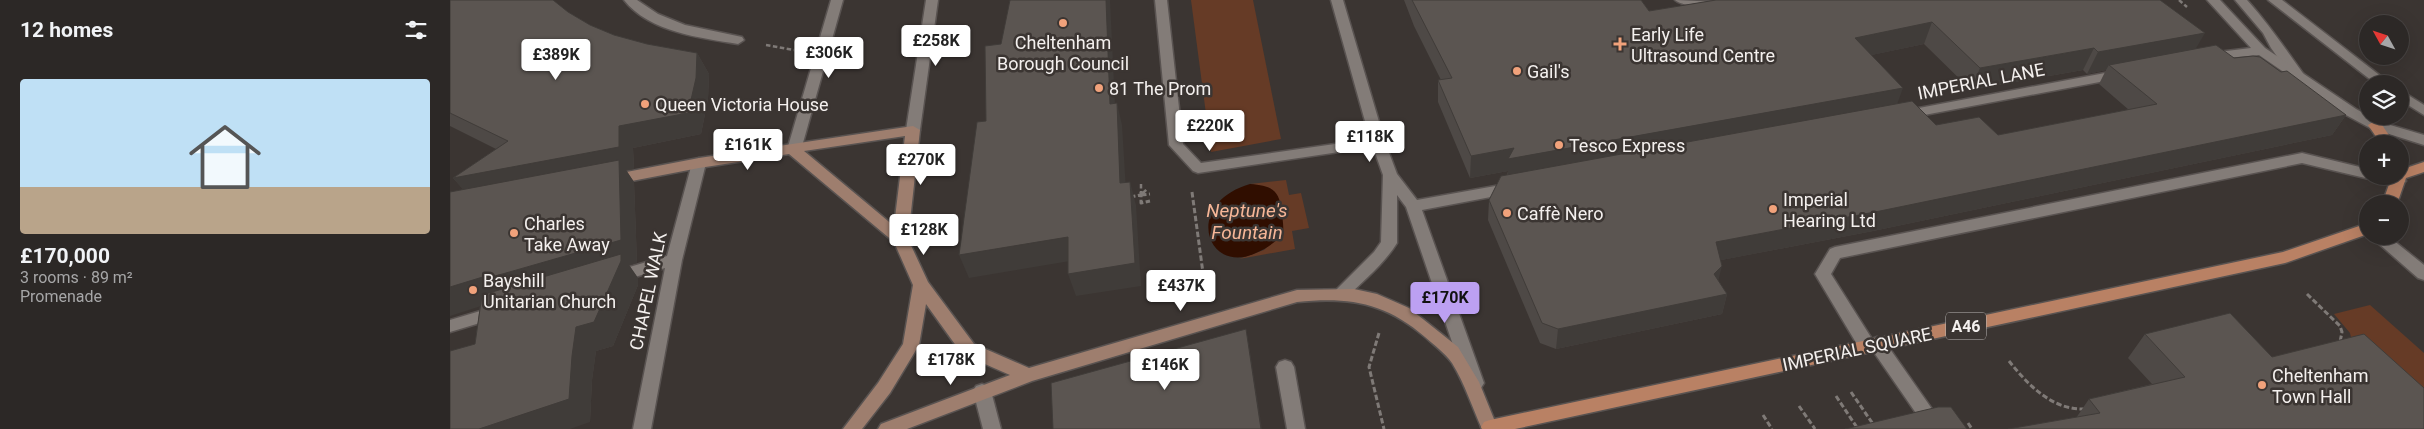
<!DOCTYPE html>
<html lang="en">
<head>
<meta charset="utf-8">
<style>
	:root { --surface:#2c2826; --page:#383432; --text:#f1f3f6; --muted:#a6a6a7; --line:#484443; --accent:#bca0f2 }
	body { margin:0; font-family:Roboto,sans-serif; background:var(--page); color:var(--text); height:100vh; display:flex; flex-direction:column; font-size:19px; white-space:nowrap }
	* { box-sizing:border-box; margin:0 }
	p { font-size:16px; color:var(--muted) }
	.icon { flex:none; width:28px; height:28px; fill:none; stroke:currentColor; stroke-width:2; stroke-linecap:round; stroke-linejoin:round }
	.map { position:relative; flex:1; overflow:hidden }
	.side { display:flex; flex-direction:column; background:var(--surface); width:450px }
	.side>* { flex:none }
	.needle { width:32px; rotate:310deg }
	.fabs { position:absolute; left:1909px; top:15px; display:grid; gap:10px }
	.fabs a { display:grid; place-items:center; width:50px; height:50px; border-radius:50%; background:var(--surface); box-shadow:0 5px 20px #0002,0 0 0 1px var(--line); font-size:25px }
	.price { position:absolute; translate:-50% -42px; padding:0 11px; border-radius:5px; background:#fff; color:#222; font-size:16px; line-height:32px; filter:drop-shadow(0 1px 2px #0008) }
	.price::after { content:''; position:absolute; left:50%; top:30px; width:15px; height:11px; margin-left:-8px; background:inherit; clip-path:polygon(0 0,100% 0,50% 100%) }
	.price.active { background:var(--accent); color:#111 }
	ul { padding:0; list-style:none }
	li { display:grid; align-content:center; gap:10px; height:265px; padding:0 20px }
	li+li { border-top:1px solid var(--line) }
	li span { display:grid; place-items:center; height:155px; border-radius:5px; color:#555 }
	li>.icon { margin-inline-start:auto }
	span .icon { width:90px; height:90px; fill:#fffc; stroke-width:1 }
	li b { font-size:21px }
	h2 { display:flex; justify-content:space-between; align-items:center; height:60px; padding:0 20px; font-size:21px }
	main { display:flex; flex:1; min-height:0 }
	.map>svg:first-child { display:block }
	.green { fill:#663b26 }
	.water { fill:#300e00 }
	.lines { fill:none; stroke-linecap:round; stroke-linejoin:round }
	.lane-casing { stroke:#595351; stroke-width:3 }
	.street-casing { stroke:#595351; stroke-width:3 }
	.secondary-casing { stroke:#595351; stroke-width:3 }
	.primary-casing { stroke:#595351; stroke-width:3 }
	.path-far1 { stroke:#7f7a77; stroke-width:2.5; stroke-dasharray:4.5 2.5; stroke-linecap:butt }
	.path { stroke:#7f7a77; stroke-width:3; stroke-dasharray:5.5 2.5; stroke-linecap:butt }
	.lane { fill:#837c78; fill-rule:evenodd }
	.street { fill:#837c78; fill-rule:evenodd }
	.secondary { fill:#9e7e6e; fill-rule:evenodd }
	.primary { fill:#b98164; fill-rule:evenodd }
	.wall { fill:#4e4946; fill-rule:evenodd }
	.shaded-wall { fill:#403c39 }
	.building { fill:#5b5551; stroke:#403c39 }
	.poi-dot { fill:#f1a27b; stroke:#3b3532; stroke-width:2 }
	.labels { text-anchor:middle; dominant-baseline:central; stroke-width:5; stroke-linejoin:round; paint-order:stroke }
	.shield { fill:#3b3532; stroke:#bcb8b6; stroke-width:1 }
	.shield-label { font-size:16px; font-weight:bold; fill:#f4f0ee }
	.poi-label { font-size:18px; fill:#f4f0ee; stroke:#3b3532; text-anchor:start }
	.street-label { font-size:18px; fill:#f4f0ee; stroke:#3b3532 }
	.water-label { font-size:19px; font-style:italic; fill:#f6b697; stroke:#3b3532 }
</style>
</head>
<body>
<main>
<section class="side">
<h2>12 homes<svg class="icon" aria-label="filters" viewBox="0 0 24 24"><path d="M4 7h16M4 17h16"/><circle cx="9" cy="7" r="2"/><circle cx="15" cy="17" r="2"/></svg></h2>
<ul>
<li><span style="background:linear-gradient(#bfe0f5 70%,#b9a48a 0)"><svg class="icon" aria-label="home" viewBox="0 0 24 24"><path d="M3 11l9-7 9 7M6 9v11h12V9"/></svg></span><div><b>£170,000</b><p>3 rooms · 89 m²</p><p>Promenade</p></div></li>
</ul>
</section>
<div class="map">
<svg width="1974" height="429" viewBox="0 0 1974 429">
	<rect width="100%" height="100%" fill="#3b3532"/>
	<g class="green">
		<path d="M741 0H803L831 139 761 152Z"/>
		<path d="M836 180 839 195 851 193 859 228 842 231 845 249 789 259 814 250 833 232 820 188 800 184Z"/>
		<path d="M1920 305 1974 353V419L1905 354 1900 333 1884 314Z"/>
	</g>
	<path class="water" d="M800 184C822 186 829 189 832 212 832 218 834 225 833 232 827 242 817 248 806 253 757 276 732 204 800 184Z"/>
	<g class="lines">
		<g class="lane-casing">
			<g id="lane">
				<path d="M1785 0H1797C1819 24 1836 50 1855 76L1853 79H1843L1821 48 1813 33Z"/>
				<path d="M1852 153 1918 169V176H1949L1956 181 1949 186 1852 163 1390 258 1381 274 1422 339 1427 337 1433 339 1496 429H1477L1423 351 1417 353 1411 351 1365 274 1380 249 1385 247Z"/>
				<path d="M835 360 841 362 844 367 855 429H837L826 367 829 362Z"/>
			</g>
		</g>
		<g class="street-casing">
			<g id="street">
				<path d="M174 0H187L208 14 235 25 292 37 294 40 288 44C251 38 199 32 174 0Z"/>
				<path d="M381 0H393L351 150 344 155 337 150Z"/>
				<path d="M476 0H488L470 130 463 134 456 130Z"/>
				<path d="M705 0H717L733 144 751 163 920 139 881 0H893L935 142 947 174 967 200 1062 183 1067 184 1069 188 1067 192 1062 193 972 210 1034 383 1031 388 1025 390 1019 388 1016 383 956 207 947 195V243C934 264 914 280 897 297L891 299 885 297 883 293 924 252 931 242 933 175 923 147 748 173 743 171 719 145Z"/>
				<path d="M1225 0 1269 2 1271 5C1265 11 1231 6 1225 0Z"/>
				<path d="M1757 0H1770L1815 48 1906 109 1930 122 1974 135V145L1920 128 1896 115 1809 55 1755 60 1754 57 1755 54 1760 53 1801 48Z"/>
				<path d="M1818 0H1832L1941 84H1926Z"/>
				<path d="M1671 70 1676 71 1678 74 1676 77 1453 119 1446 115 1453 111Z"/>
				<path d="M1950 90 1974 105V115L1950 100Z"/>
				<path d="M249 158 256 163 232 260 201 429H183L215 268 165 283 159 281 157 277 159 273 217 256 242 163Z"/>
				<path d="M1920 236H1938L1974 265V280L1968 278Z"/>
				<path d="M47 306 53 308 55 312 53 316 0 332V320Z"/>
				<path d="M532 384 538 386 541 391 551 429H533L523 391 526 386Z"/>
			</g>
		</g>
		<g class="secondary-casing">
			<path id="secondary" d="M463 126 470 130 458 239 478 282 524 344 579 368 847 290 904 289 927 294 959 308 1008 347 1029 382 1048 429H1032C1022 407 1015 384 1002 363 995 353 984 345 975 337 934 302 899 297 847 302L582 381 457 429H428L431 424 560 375 512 354 476 304 469 345 440 393 412 429H393L428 383 453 344 463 285 444 242 339 154 249 168 161 185 154 180 161 175 249 158ZM455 136 444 226 354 151Z"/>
		</g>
		<g class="primary-casing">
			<g id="primary">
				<path d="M1925 121 1930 122 1945 144H1931L1918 125Z"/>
				<path d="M1974 162V172L1956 178 1947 204H1932L1942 176H1950V170Z"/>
				<path d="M1918 223V234L1835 263 1065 429H1032L1031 427 1034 422 1040 420 1833 252Z"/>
			</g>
		</g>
		<g class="path-far1">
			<path d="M1729 0 1737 7"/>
			<path d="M316 45 344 50"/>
			<path d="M691 184V193"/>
			<path d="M693 193 697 189"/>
		</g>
		<g class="path">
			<path d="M691 192V195"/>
			<path d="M742 192 756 295"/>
			<path d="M691 195 700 194"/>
			<path d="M691 195 694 192"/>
			<path d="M680 197 691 195V203L700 201"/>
			<path d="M1857 294 1890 326 1892 332 1890 342"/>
			<path d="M929 333 919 367 934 429"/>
			<path d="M1559 361C1578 385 1603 411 1636 409"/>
			<path d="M1401 392 1423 424"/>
			<path d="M1386 396 1408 429"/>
			<path d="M1349 406 1365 429"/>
			<path d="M1313 415 1322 429"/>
			<path d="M1518 423 1522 429"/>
		</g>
		<use href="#lane" class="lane"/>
		<use href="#street" class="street"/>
		<use href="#secondary" class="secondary"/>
		<use href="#primary" class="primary"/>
	</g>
	<g class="wall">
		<path d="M0 0 118 12 140 25 164 35 197 44 247 53 259 74 258 99 251 134 183 148 184 169 176 170 184 182 187 263 179 265 188 278V285L163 346 146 351 142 380 140 422 25 344 30 306 13 189 3 178 46 149 0 126Z"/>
		<path d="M954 0H1191L1199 11 1266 0 1746 49 1784 58 1831 72 1896 115 1882 135 1423 231 1271 260 1268 280 1277 294 1272 314 1106 349 1090 343 1038 220 1039 200 1057 175 1058 171 1020 178 988 102V80H991L964 26ZM1474 44 1521 90 1633 70 1637 74 1656 70 1649 84 1679 110 1548 135 1486 125 1447 104 1421 55Z"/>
		<path d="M1695 334 1822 357 1974 388 1626 418 1639 399 1702 384 1678 358Z"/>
	</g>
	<g class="shaded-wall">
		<path d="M656 0H660L666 126 660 104Z"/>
		<path d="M1482 22 1474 44 1398 60 1405 38Z"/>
		<path d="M1755 33 1742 55 1659 65 1656 70 1637 74 1648 52Z"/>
		<path d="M1644 48 1633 70 1521 90 1530 68Z"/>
		<path d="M247 53 259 74 258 99 251 134 183 148 184 169 176 170 184 182 187 263 179 265 188 278V285L163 346 146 351 142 380 140 422 120 429H29L53 299 0 316V287L22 200 3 178 169 126Z"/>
		<path d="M1453 88 1445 110 1057 181 1058 171 1020 178 1021 156 1064 148Z"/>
		<path d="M667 103 672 125 677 206 670 183Z"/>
		<path d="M1896 115 1882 135 1423 231 1261 262 1266 242Z"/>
		<path d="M680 182 686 205 691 286 626 296 618 274Z"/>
		<path d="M618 237 626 260 519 278 509 255Z"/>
		<path d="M1272 266 1267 286 1264 274Z"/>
		<path d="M1277 294 1272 314 1106 349 1108 329Z"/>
		<path d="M796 329 800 351 812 429H811Z"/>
	</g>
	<g class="building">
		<path d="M0 0H103L118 12 140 25 164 35 197 44 247 53 246 78 238 113 169 126V147L3 178 58 141 0 113Z"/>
		<path d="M560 0H656L660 104 667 103 670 183 680 182 685 263 618 274V237L509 255 527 122 536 121 535 46 551 44Z"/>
		<path d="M962 0H1191L1199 11 1266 0H1710L1755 33 1648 52 1644 48 1530 68 1482 22 1405 38 1453 88 1058 159 1064 148 1021 156 988 80 1002 78Z"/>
		<path d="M1766 45 1784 58 1803 56 1810 57 1831 72 1837 71 1896 115 1430 211 1266 242 1272 266 1264 274 1277 294 1108 329 1092 323 1039 200 1051 176 1462 101 1486 125 1529 117 1548 135 1707 104 1659 65Z"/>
		<path d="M169 160 171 240 35 279 36 276 0 287V192Z"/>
		<path d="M171 254V261L144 322 126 327 122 356 119 399 29 429H0V351L25 344 32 295Z"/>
		<path d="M1780 313 1822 357 1914 334 1974 388V429H1558L1650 413 1639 399 1735 377 1695 334Z"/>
		<path d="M796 329 811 429H603L601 383Z"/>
		<path d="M1488 407H1501L1517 429H1395Z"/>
	</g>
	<g class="poi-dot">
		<circle cx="613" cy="23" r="5"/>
		<path d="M1167.5 36.5h5v5h5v5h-5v5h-5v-5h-5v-5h5z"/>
		<circle cx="1067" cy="71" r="5"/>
		<circle cx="649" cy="88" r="5"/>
		<circle cx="195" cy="104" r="5"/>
		<circle cx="1109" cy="145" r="5"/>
		<circle cx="1323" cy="209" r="5"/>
		<circle cx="1057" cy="213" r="5"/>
		<circle cx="64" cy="233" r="5"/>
		<circle cx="23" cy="290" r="5"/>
		<circle cx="1812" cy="385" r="5"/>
	</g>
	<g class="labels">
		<rect class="shield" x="1496" y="312.5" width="40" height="27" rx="4"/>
		<g class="shield-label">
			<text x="1516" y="326">A46</text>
		</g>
		<g class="poi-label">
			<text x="1181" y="34">Early Life<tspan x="1181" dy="21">Ultrasound Centre</tspan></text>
			<text x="613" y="42" text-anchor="middle">Cheltenham<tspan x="613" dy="21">Borough Council</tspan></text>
			<text x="1077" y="71">Gail's</text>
			<text x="659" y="88">81 The Prom</text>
			<text x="205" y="104">Queen Victoria House</text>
			<text x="1119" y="145">Tesco Express</text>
			<text x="1333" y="199">Imperial<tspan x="1333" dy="21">Hearing Ltd</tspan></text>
			<text x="1067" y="213">Caffè Nero</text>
			<text x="74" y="223">Charles<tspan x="74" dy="21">Take Away</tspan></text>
			<text x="33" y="280">Bayshill<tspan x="33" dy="21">Unitarian Church</tspan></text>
			<text x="1822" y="375">Cheltenham<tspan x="1822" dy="21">Town Hall</tspan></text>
		</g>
		<g class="street-label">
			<text transform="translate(1531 81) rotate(-11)">IMPERIAL LANE</text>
			<text transform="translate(198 291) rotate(-78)">CHAPEL WALK</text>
			<text transform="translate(1407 349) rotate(-12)">IMPERIAL SQUARE</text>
		</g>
		<g class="water-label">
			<text x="797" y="210">Neptune's<tspan x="797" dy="22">Fountain</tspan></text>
		</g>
	</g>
</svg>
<div class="fabs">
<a><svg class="needle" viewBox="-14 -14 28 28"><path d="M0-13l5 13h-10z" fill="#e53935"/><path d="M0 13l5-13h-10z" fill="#a6a6a7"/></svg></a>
<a><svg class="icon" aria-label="layers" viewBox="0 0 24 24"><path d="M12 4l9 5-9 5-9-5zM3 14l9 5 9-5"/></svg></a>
<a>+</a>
<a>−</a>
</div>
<b class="price" style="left:486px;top:67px">£258K</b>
<b class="price" style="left:379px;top:79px">£306K</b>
<b class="price" style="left:106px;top:81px">£389K</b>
<b class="price" style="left:760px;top:152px">£220K</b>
<b class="price" style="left:920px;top:163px">£118K</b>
<b class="price" style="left:298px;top:171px">£161K</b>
<b class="price" style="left:471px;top:186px">£270K</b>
<b class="price" style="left:474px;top:256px">£128K</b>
<b class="price" style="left:731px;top:312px">£437K</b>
<b class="price active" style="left:995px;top:324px">£170K</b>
<b class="price" style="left:501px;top:386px">£178K</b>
<b class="price" style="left:715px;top:391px">£146K</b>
</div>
</main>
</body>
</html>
